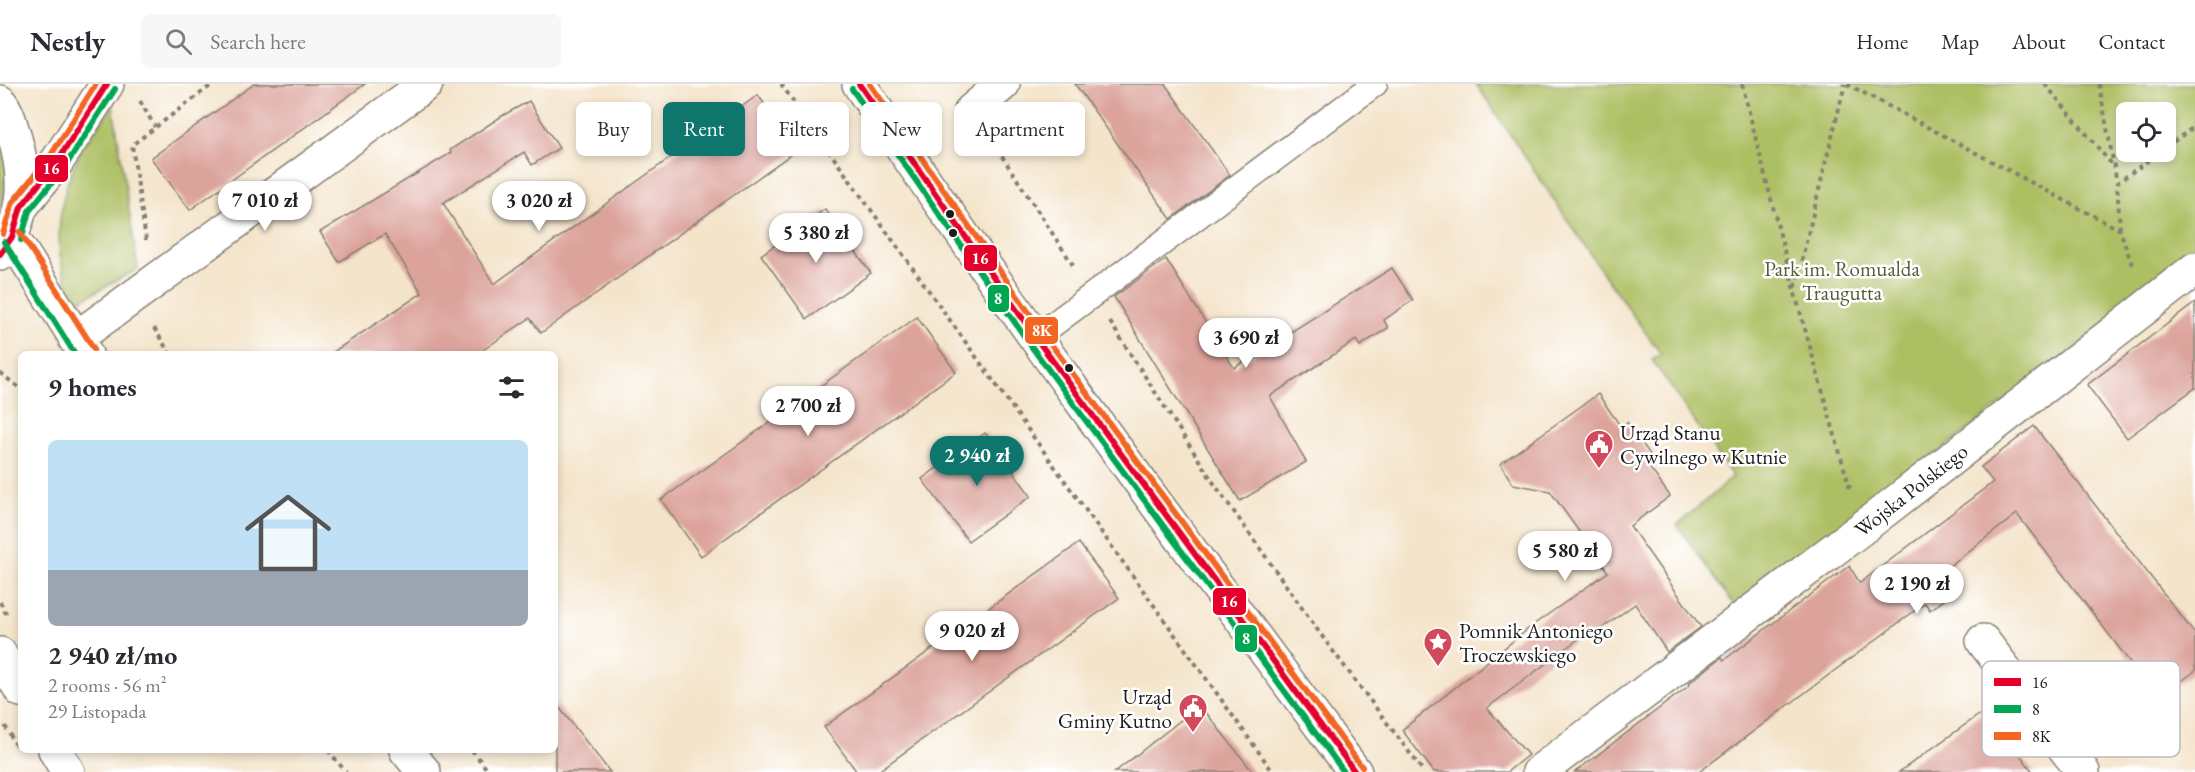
<!DOCTYPE html>
<html lang="en">
<head>
<meta charset="utf-8">
<style>
	:root { --surface:#fff; --page:#f7f7f7; --text:#2b2b33; --muted:#7c7c81; --line:#e1e1e2; --accent:#0f766e }
	body { margin:0; font-family:"EB Garamond",serif; background:var(--page); color:var(--text); height:100vh; display:flex; flex-direction:column; font-size:22px; white-space:nowrap }
	* { box-sizing:border-box; margin:0 }
	p { font-size:20px; color:var(--muted) }
	.icon { flex:none; width:33px; height:33px; fill:none; stroke:currentColor; stroke-width:2; stroke-linecap:round; stroke-linejoin:round }
	.map { position:relative; flex:1; overflow:hidden }
	.drawer { position:absolute; left:18px; top:267px; width:540px; height:402px; display:flex; flex-direction:column; background:var(--surface); border-radius:9px; box-shadow:0 3px 9px #0003 }
	.drawer>* { flex:none }
	.hud { position:absolute; left:576px; top:18px; width:570px; height:54px; display:flex; gap:12px }
	.buttons { position:absolute; left:2116px; top:18px; display:grid; gap:12px }
	.buttons a { display:grid; place-items:center; width:60px; height:60px; border-radius:9px; background:var(--surface); box-shadow:0 3px 9px #0003; font-size:30px }
	.price { position:absolute; translate:-50% -51px; padding:0 14px; border-radius:21px; background:#fff; color:#222; font-size:20px; line-height:39px; filter:drop-shadow(0 2px 3px #0008) }
	.price::after { content:''; position:absolute; left:50%; top:36px; width:18px; height:14px; margin-left:-9px; background:inherit; clip-path:polygon(0 0,100% 0,50% 100%) }
	.price.selected { background:var(--accent); color:#fff }
	ul { padding:0; list-style:none }
	li { display:grid; align-content:center; gap:12px; height:318px; padding:0 30px }
	li span { display:grid; place-items:center; height:186px; border-radius:9px; color:#555 }
	li>.icon { margin-inline-start:auto }
	span .icon { width:108px; height:108px; fill:#fffc; stroke-width:1 }
	li b { font-size:26px }
	h2 { display:flex; justify-content:space-between; align-items:center; height:72px; padding:0 30px; font-size:26px }
	.pill { padding:0 21px; border-radius:9px; background:var(--surface); box-shadow:0 3px 9px #0003; font-size:21px; line-height:54px }
	.pill.selected { background:var(--accent); color:#fff }
	header { display:flex; align-items:center; gap:36px; box-sizing:border-box; height:84px; padding:0 30px; background:var(--surface); border-bottom:2px solid var(--line) }
	header strong { font-size:28px }
	nav { display:flex; gap:33px; margin-inline-start:auto; font-size:21px }
	.search { width:420px; height:54px; background:var(--page); display:flex; align-items:center; gap:15px; box-sizing:border-box; padding:0 21px; border-radius:9px; color:var(--muted); font-size:22px }
	.map>svg:first-child { display:block }
	.green { fill:#adbf63; stroke:#646e40; stroke-width:1.5; fill-rule:evenodd }
	.building { fill:#dca39b }
	.lines { fill:none; stroke-linecap:round; stroke-linejoin:round }
	.service-casing { stroke:#888073; stroke-width:27 }
	.pedestrian-casing { stroke:#888073; stroke-width:36 }
	.minor-casing { stroke:#888073; stroke-width:36 }
	.tertiary-casing { stroke:#888073; stroke-width:36 }
	.path { stroke:#888073; stroke-width:4; stroke-dasharray:4.5 4.5; stroke-linecap:butt }
	.service { stroke:#fff; stroke-width:24 }
	.pedestrian { stroke:#fff; stroke-width:33 }
	.minor { stroke:#fff; stroke-width:33 }
	.tertiary { stroke:#fff; stroke-width:33 }
	.bus-1-casing { stroke:#fff; stroke-width:10 }
	.bus-2-casing { stroke:#fff; stroke-width:10 }
	.bus-3-casing { stroke:#fff; stroke-width:10 }
	.bus-1 { stroke:#e4002b; stroke-width:6 }
	.bus-2 { stroke:#00a651; stroke-width:6 }
	.bus-3 { stroke:#f26522; stroke-width:6 }
	.bus-dot { fill:#1c1c1c; stroke:#fff; stroke-width:2 }
	.labels { text-anchor:middle; dominant-baseline:central; stroke-width:5; stroke-linejoin:round; paint-order:stroke }
	.park-label { font-size:21px; fill:#565d38; stroke:#fff }
	.poi-label { font-size:21px; fill:#1c1c1c; stroke:#fff; text-anchor:start }
	.street-label { font-size:21px; fill:#1c1c1c; stroke:#fff }
	.key { fill:#fff; stroke:#bbb; stroke-width:1.5 }
	.key-label { font-size:16px; fill:#1c1c1c }
	.line-badge { stroke:#fff; stroke-width:2 }
	.badge-label { font-size:16px; text-anchor:middle; font-weight:bold; fill:#fff }
</style>
</head>
<body>
<header>
<strong>Nestly</strong>
<div class="search"><svg class="icon" aria-label="search" viewBox="0 0 24 24"><circle cx="10" cy="10" r="6"/><path d="M15 15l6 6"/></svg>Search here</div>
<nav><a>Home</a><a>Map</a><a>About</a><a>Contact</a></nav>
</header>
<div class="map">
<svg width="2195" height="688" viewBox="0 0 2195 688">
	<rect width="100%" height="100%" fill="#fff"/>
	<filter id="ink" filterUnits="userSpaceOnUse"><feTurbulence type="fractalNoise" baseFrequency=".0167" numOctaves="2"/><feDisplacementMap in="SourceGraphic" scale="12" xChannelSelector="R" yChannelSelector="G"/><feConvolveMatrix kernelMatrix="1 2 1 2 8 2 1 2 1" color-interpolation-filters="sRGB"/></filter>
	<filter id="wash" filterUnits="userSpaceOnUse"><feTurbulence type="fractalNoise" baseFrequency=".008" numOctaves="4" result="noise"/><feDisplacementMap in="SourceGraphic" scale="24" xChannelSelector="R" yChannelSelector="G"/><feGaussianBlur stdDeviation="1.35" result="paint"/><feColorMatrix in="noise" values="0 0 0 0 0 0 0 0 0 0 0 0 0 0 0 0 0 1.4 0 .05"/><feComposite in="paint" operator="in"/></filter>
	<g filter="url(#wash)">
		<rect width="100%" height="100%" fill="#f4e4ca"/>
		<g class="green">
			<path d="M1476 0H2195V171L1736 524 1677 441 1733 393 1652 276 1661 270 1609 198ZM2127 28H2166V68H2127Z"/>
			<path d="M113 21 138 185 81 216C76 211 69 204 67 198 52 160 60 110 77 75 86 56 101 39 113 21Z"/>
			<path d="M0 53 7 89 0 134Z"/>
		</g>
		<g id="blocks">
			<g class="building">
				<path d="M254 0H365L190 126 151 74Z"/>
				<path d="M1075 0H1165L1230 91 1171 135Z"/>
				<path d="M758 11 797 66 541 249 530 234 477 270H330L422 209 385 150 339 178 320 148 451 69 450 66 502 32 529 17 559 64 532 81 524 68 443 119 494 200Z"/>
				<path d="M825 125 871 189 807 235 761 171Z"/>
				<path d="M1166 175 1234 284 1392 184 1413 216 1384 236 1388 244 1360 262 1356 256 1270 312 1306 378 1240 417 1114 213Z"/>
				<path d="M2195 219V304L2127 354 2087 301Z"/>
				<path d="M917 233 956 288 701 472 661 416Z"/>
				<path d="M1598 310 1621 343 1627 338 1654 376 1647 380 1670 412 1630 442 1701 543 1667 568 1635 520 1591 552 1588 548 1487 624 1528 671 1507 688H1434L1402 646 1533 541 1608 488 1550 407 1513 400 1500 380Z"/>
				<path d="M2034 342 2195 550V587L2158 615 2017 430 1947 484 1962 503 1930 526 1925 519 1699 688H1575L1690 601 1689 599 1722 573 1724 576 1849 482 1860 499 1993 398 1981 383Z"/>
				<path d="M985 349 1031 412 968 457 922 395Z"/>
				<path d="M1079 459 1119 514 877 688H857L824 643Z"/>
				<path d="M555 618 610 688H555Z"/>
				<path d="M1200 621 1253 688H1115Z"/>
				<path d="M1986 626 2033 688H1899Z"/>
			</g>
		</g>
	</g>
	<g filter="url(#ink)">
		<use href="#blocks" fill-opacity="0" stroke="#888073" stroke-width="1.5"/>
		<g class="lines">
			<g class="service-casing">
				<path id="service" d="M1035 254 1375 0"/>
			</g>
			<g class="pedestrian-casing">
				<g id="pedestrian">
					<path d="M971 27 1003 0"/>
					<path d="M1539 688 1861 445 2195 185"/>
				</g>
			</g>
			<g class="minor-casing">
				<g id="minor">
					<path d="M12 153 86 270"/>
					<path d="M75 255 426 0"/>
					<path d="M1983 557 2083 688"/>
					<path d="M0 570 21 606"/>
					<path d="M55 666 68 688"/>
					<path d="M406 666 424 688"/>
				</g>
			</g>
			<g class="tertiary-casing">
				<g id="tertiary">
					<path d="M859 0C1017 235 1186 461 1355 688"/>
					<path d="M0 18C8 28 10 39 14 51 27 94 26 133 0 170"/>
					<path d="M21 123 58 76 107 0"/>
				</g>
			</g>
			<g class="path">
				<path d="M781 0 1273 688"/>
				<path d="M1742 0 1794 206 1850 405"/>
				<path d="M1847 0 2120 146 2133 184"/>
				<path d="M2045 0 2114 83"/>
				<path d="M2099 0 2117 99"/>
				<path d="M140 17 155 43"/>
				<path d="M992 57 1075 184"/>
				<path d="M2166 63 2195 42"/>
				<path d="M2120 145 2117 99 2160 68"/>
				<path d="M146 156 132 61 213 0"/>
				<path d="M1795 203 1845 0"/>
				<path d="M1110 238 1215 401 1324 555 1424 688"/>
				<path d="M154 244 170 270"/>
				<path d="M0 289 21 305"/>
				<path d="M0 518 8 533"/>
				<path d="M5 642 16 661"/>
				<path d="M328 666 346 688"/>
				<path d="M472 666 489 688"/>
			</g>
			<use href="#service" class="service"/>
			<use href="#pedestrian" class="pedestrian"/>
			<use href="#minor" class="minor"/>
			<use href="#tertiary" class="tertiary"/>
			<g class="bus-1-casing">
				<g id="bus-1">
					<path d="M859 0 1041 261 1355 688"/>
					<path d="M0 170 12 153 21 123 58 76 107 0"/>
				</g>
			</g>
			<g class="bus-2-casing">
				<g id="bus-2">
					<path d="M852 5 1034 266 1344 688"/>
					<path d="M21 156 29 127 66 81 115 5"/>
					<path d="M4 158 75 270"/>
				</g>
			</g>
			<g class="bus-3-casing">
				<g id="bus-3">
					<path d="M870 0 1048 256 1362 683"/>
					<path d="M20 148 94 265"/>
					<path d="M3 150 13 118 51 71 96 0"/>
				</g>
			</g>
			<use href="#bus-1" class="bus-1"/>
			<use href="#bus-2" class="bus-2"/>
			<use href="#bus-3" class="bus-3"/>
		</g>
	</g>
	<defs>
		<g id="civic-pin" transform="scale(1.5)"><path d="M0 17L-7.5 6A9.5 9.5 0 1 1 7.5 6Z" fill="#d1495b" stroke="#fff"/><path d="M-.6-6.5H3V-4.5H.6V-3L4-1V1h2V6H-6V1h2V-1L-.6-3ZM-1.2 2.5V6h2.4V2.5Z" fill="#fff"/></g>
		<g id="sight-pin" transform="scale(1.5)"><path d="M0 17L-7.5 6A9.5 9.5 0 1 1 7.5 6Z" fill="#d1495b" stroke="#fff"/><path d="M0-6L1.8-2.2L6-1.7L2.9 1.2L3.7 5.4L0 3.3L-3.7 5.4L-2.9 1.2L-6-1.7L-1.8-2.2Z" fill="#fff"/></g>
	</defs>
	<g fill-rule="evenodd">
		<use href="#civic-pin" x="1599" y="360"/>
		<use href="#sight-pin" x="1438" y="558"/>
		<use href="#civic-pin" x="1193" y="624"/>
	</g>
	<g class="bus-dot">
		<circle cx="950" cy="130" r="5"/>
		<circle cx="953" cy="149" r="5"/>
		<circle cx="1069" cy="284" r="5"/>
	</g>
	<g class="labels">
		<g class="park-label">
			<text x="1842" y="184">Park im. Romualda<tspan x="1842" dy="24">Traugutta</tspan></text>
		</g>
		<g class="poi-label">
			<text x="1620" y="348">Urząd Stanu<tspan x="1620" dy="24">Cywilnego w Kutnie</tspan></text>
			<text x="1459" y="546">Pomnik Antoniego<tspan x="1459" dy="24">Troczewskiego</tspan></text>
			<text x="1172" y="612" text-anchor="end">Urząd<tspan x="1172" dy="24">Gminy Kutno</tspan></text>
		</g>
		<g class="street-label">
			<text transform="translate(1911 406) rotate(-38)">Wojska Polskiego</text>
		</g>
	</g>
	<rect x="1982" y="577" width="198" height="96" rx="9" class="key"/>
	<rect x="1994" y="594" width="27" height="8" fill="#e4002b"/>
	<rect x="1994" y="621" width="27" height="8" fill="#00a651"/>
	<rect x="1994" y="648" width="27" height="8" fill="#f26522"/>
	<g class="key-label">
		<text x="2032" y="604">16</text>
		<text x="2032" y="631">8</text>
		<text x="2032" y="658">8K</text>
	</g>
	<g class="line-badge">
		<rect x="34" y="70" width="35" height="29" rx="6" fill="#e4002b"/>
		<rect x="963" y="160" width="35" height="28" rx="6" fill="#e4002b"/>
		<rect x="987" y="200" width="23" height="29" rx="6" fill="#00a651"/>
		<rect x="1024" y="232" width="35" height="29" rx="6" fill="#f26522"/>
		<rect x="1212" y="503" width="35" height="29" rx="6" fill="#e4002b"/>
		<rect x="1234" y="540" width="24" height="29" rx="6" fill="#00a651"/>
	</g>
	<g class="badge-label">
		<text x="51" y="90">16</text>
		<text x="980" y="180">16</text>
		<text x="998" y="220">8</text>
		<text x="1042" y="252">8K</text>
		<text x="1229" y="523">16</text>
		<text x="1246" y="560">8</text>
	</g>
</svg>
<div class="buttons">
<a><svg class="icon" aria-label="locate" viewBox="0 0 24 24"><circle cx="12" cy="12" r="6"/><path d="M12 2v4M12 18v4M2 12h4M18 12h4"/></svg></a>
</div>
<b class="price" style="left:265px;top:148px">7 010 zł</b>
<b class="price" style="left:539px;top:148px">3 020 zł</b>
<b class="price" style="left:816px;top:180px">5 380 zł</b>
<b class="price" style="left:1246px;top:285px">3 690 zł</b>
<b class="price" style="left:808px;top:353px">2 700 zł</b>
<b class="price selected" style="left:977px;top:403px">2 940 zł</b>
<b class="price" style="left:1565px;top:498px">5 580 zł</b>
<b class="price" style="left:1917px;top:531px">2 190 zł</b>
<b class="price" style="left:972px;top:578px">9 020 zł</b>
<div class="hud">
<a class="pill">Buy</a>
<a class="pill selected">Rent</a>
<a class="pill">Filters</a>
<a class="pill">New</a>
<a class="pill">Apartment</a>
</div>
<section class="drawer">
<h2>9 homes<svg class="icon" aria-label="filters" viewBox="0 0 24 24"><path d="M4 7h16M4 17h16"/><circle cx="9" cy="7" r="2"/><circle cx="15" cy="17" r="2"/></svg></h2>
<ul>
<li><span style="background:linear-gradient(#bfe0f5 70%,#9aa5b1 0)"><svg class="icon" aria-label="home" viewBox="0 0 24 24"><path d="M3 11l9-7 9 7M6 9v11h12V9"/></svg></span><div><b>2 940 zł/mo</b><p>2 rooms · 56 m²</p><p>29 Listopada</p></div></li>
</ul>
</section>
</div>
</body>
</html>
